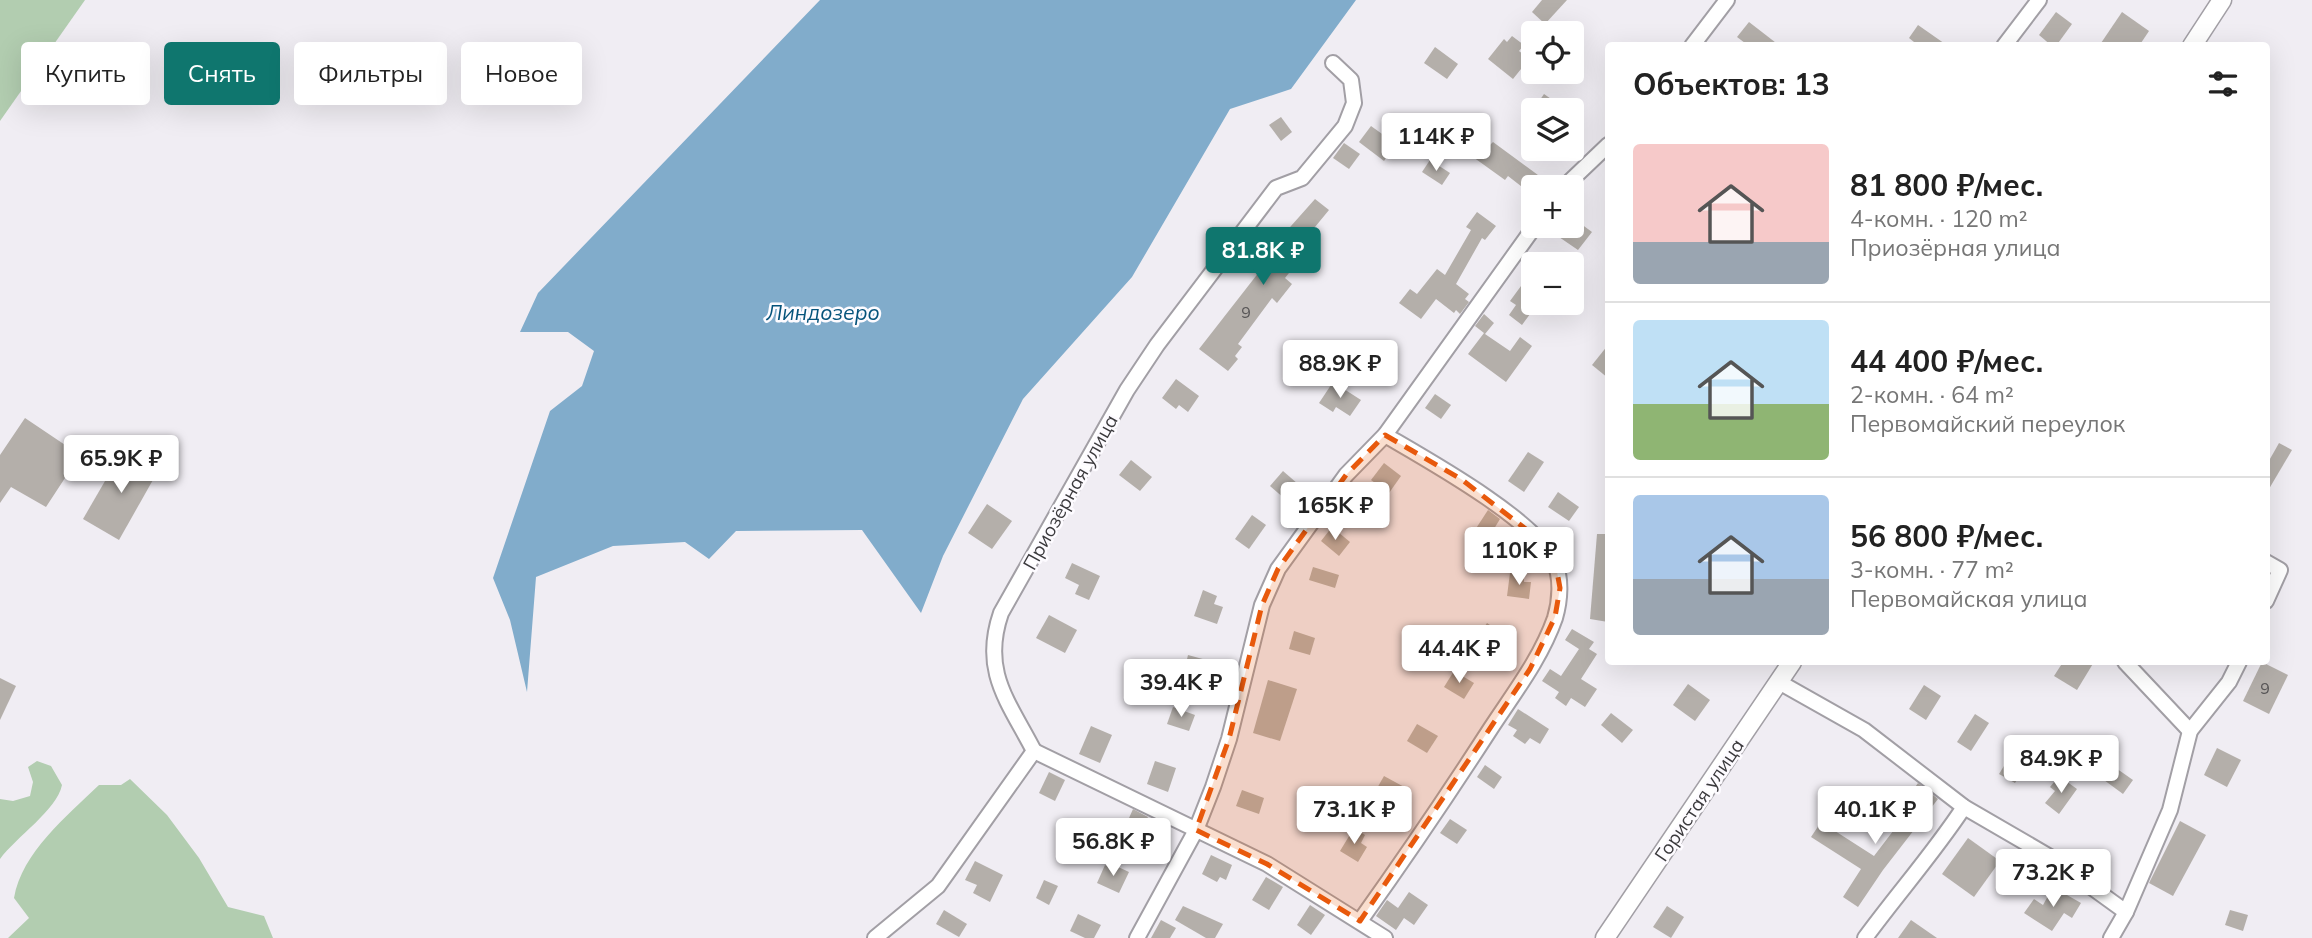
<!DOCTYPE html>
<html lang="ru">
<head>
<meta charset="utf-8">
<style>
	:root { --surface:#fff; --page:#f2f2f2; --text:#222; --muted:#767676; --line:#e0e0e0; --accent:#0f766e }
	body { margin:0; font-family:Mulish,sans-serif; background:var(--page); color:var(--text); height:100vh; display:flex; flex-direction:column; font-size:26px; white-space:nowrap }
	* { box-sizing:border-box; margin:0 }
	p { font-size:23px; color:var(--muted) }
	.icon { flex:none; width:38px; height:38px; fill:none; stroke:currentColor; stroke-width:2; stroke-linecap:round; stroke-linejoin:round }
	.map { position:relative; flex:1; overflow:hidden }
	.side { position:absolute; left:1605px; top:42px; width:665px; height:623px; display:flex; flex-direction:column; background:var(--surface); border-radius:7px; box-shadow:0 7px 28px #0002 }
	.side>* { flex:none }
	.top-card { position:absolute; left:21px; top:42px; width:665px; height:63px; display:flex; gap:14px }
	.buttons { position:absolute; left:1521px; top:21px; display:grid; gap:14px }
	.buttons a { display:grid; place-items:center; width:63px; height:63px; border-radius:7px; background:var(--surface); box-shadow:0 7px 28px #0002; font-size:35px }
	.price { position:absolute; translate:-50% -60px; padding:0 16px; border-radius:7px; background:#fff; color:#222; font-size:23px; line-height:46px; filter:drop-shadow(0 2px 4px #0008) }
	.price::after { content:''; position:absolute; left:50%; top:42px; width:21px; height:16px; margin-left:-10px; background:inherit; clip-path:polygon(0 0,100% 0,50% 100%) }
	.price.on { background:var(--accent); color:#fff }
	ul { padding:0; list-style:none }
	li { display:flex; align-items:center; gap:21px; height:175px; padding:0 28px }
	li+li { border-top:2px solid var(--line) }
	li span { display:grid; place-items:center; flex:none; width:196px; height:140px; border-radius:7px; color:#555 }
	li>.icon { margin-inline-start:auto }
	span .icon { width:84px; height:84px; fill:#fffc; stroke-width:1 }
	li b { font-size:30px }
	h2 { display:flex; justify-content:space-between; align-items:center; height:84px; padding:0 28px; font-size:30px }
	.chip { padding:0 24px; border-radius:7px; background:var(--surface); box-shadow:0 7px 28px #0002; font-size:24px; line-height:63px }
	.chip.on { background:var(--accent); color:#fff }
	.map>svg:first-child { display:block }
	.green { fill:#b2cdb0 }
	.water { fill:#81accb }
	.building { fill:#b4afaa }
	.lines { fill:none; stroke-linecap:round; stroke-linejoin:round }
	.minor-casing { stroke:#a29fa5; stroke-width:18 }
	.tertiary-casing { stroke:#a29fa5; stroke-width:21 }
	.minor { stroke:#fff; stroke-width:14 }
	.tertiary { stroke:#fff; stroke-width:18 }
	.marked { fill:#e8590c; fill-opacity:0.2; stroke:#e8590c; stroke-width:5; stroke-dasharray:14 9; stroke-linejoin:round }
	.labels { text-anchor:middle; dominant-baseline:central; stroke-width:5; stroke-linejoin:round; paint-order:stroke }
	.number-label { font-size:16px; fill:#595758 }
	.street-label { font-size:19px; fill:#3b3a3d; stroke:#fdfbff }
	.water-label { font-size:21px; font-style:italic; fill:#05537b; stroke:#fdfbff }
</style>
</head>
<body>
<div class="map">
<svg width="2312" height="938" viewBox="0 0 2312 938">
	<rect width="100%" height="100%" fill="#f0edf3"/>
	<g class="green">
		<path d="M0 0H85L0 121Z"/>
		<path d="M37 761 51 766 62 785C57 810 16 837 0 859V799L13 801 30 796 33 782 28 767Z"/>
		<path d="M130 779 167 815 199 858 228 907 264 916 273 938H8L29 918 14 898C22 852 67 816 99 785H121Z"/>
	</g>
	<path class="water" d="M820 0H1356L1291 89 1230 109 1132 277 1023 399 943 556 921 613 862 530 736 531 709 559 685 542 613 546 536 577 527 692 510 620 493 578 550 411 582 386 594 351 568 332H520L538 293Z"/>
	<g class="building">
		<path d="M1542 0H1567L1545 24 1532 12Z"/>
		<path d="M2056 12 2072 24 2056 46H2052L2039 35Z"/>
		<path d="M2122 12 2149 31 2139 46H2099Z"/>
		<path d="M1749 22 1780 46H1749L1737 37Z"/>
		<path d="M1918 25 1948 46H1919L1909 38Z"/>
		<path d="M1512 36 1524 45 1519 51 1529 59 1513 79 1488 59 1504 39 1507 42Z"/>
		<path d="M1435 47 1458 64 1447 79 1424 63Z"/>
		<path d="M1544 94 1567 110H1533Z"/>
		<path d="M1281 117 1292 132 1281 141 1269 125Z"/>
		<path d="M1371 126 1396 144 1384 161 1359 142Z"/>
		<path d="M1484 142 1489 146 1493 142 1538 175 1526 190 1508 176 1505 180 1473 157Z"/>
		<path d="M1344 143 1360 154 1349 169 1333 158Z"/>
		<path d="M1430 160 1450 173 1442 185 1422 172Z"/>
		<path d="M1315 199 1329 210 1301 244 1308 249 1285 278 1292 284 1277 303 1272 298 1238 344 1242 347 1235 356 1238 359 1228 371 1199 349 1270 258 1254 243 1263 234 1275 244Z"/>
		<path d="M1477 212 1496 226 1485 240 1482 238 1456 284 1469 294 1465 299 1469 302 1460 314 1456 310 1454 313 1436 299 1421 319 1399 303 1410 289 1417 294 1437 269 1445 275 1471 230 1466 227Z"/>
		<path d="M1573 218 1592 232 1578 250 1559 237 1567 226H1572Z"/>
		<path d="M1521 286 1533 295V310L1522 325 1509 315 1516 305 1510 301Z"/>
		<path d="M1484 314 1494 323 1485 334 1510 351 1520 337 1532 346 1506 382 1468 354 1484 333 1475 326Z"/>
		<path d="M1364 340 1389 358 1377 375 1351 357Z"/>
		<path d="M1608 345V378L1592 365Z"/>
		<path d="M1176 379 1199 396 1188 412 1179 405 1176 409 1162 398Z"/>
		<path d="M1333 382 1361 400 1350 416 1336 407 1333 412 1319 403Z"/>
		<path d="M1435 394 1451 405 1441 419 1425 408Z"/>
		<path d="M25 418 80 455 46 507 11 487 0 503V455Z"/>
		<path d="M2279 443 2292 450 2266 494V466Z"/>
		<path d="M123 450 158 471 119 540 83 519Z"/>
		<path d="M1528 452 1544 462 1524 492 1508 481Z"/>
		<path d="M1131 460 1152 477 1140 491 1119 475Z"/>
		<path d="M1384 463 1401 476 1389 493 1371 480Z"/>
		<path d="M1283 471 1298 484 1285 499 1270 486Z"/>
		<path d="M1558 492 1579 507 1569 521 1548 507Z"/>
		<path d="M987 504 1012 521 992 549 968 533Z"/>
		<path d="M1488 510 1500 519 1486 542 1473 533Z"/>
		<path d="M1252 515 1266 525 1249 549 1235 539Z"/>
		<path d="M1332 527 1350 542 1339 556 1321 541Z"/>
		<path d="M1597 534H1608V622L1590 619Z"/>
		<path d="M1072 563 1100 576 1089 600 1075 594 1079 585 1065 578Z"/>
		<path d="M1313 567 1339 575 1335 588 1309 580Z"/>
		<path d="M1510 573 1524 575V582H1531L1529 599 1507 596Z"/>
		<path d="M1203 590 1217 596 1214 604 1223 607 1217 624 1194 616Z"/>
		<path d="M1049 615 1077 630 1065 653 1036 638Z"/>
		<path d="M1487 623 1506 636 1498 649 1478 636Z"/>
		<path d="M1572 629 1594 642 1589 649 1597 654 1581 679 1597 689 1585 707 1571 698 1566 706 1555 698 1559 692 1542 681 1550 669 1561 676 1579 649 1565 640Z"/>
		<path d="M1294 631 1315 638 1310 655 1289 649Z"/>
		<path d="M1188 655 1210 661 1206 678 1184 672Z"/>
		<path d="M2063 662H2094L2077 690 2054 676Z"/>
		<path d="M2262 662 2288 675 2269 714 2243 701Z"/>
		<path d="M1454 671 1474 683 1464 699 1444 687Z"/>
		<path d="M0 678 16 686 0 720Z"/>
		<path d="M1268 680 1297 689 1280 741 1253 733Z"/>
		<path d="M1688 684 1710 700 1695 721 1673 705Z"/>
		<path d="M1924 685 1941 696 1926 720 1909 709Z"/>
		<path d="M1173 707 1195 715 1189 731 1167 724Z"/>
		<path d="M1518 709 1549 729 1540 744 1530 738 1525 744 1513 736 1517 730 1508 725Z"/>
		<path d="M1611 713 1633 730 1622 743 1601 725Z"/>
		<path d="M1975 714 1989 723 1971 751 1957 742Z"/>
		<path d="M1417 724 1438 736 1427 753 1407 741Z"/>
		<path d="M1091 726 1112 735 1100 763 1079 754Z"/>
		<path d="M2217 748 2241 760 2227 787 2204 775Z"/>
		<path d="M2012 753 2028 763 2015 783 1999 774Z"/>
		<path d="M1155 761 1176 768 1168 792 1147 784Z"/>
		<path d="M1485 765 1502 777 1494 789 1477 777Z"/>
		<path d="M2113 766 2133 780 2123 794 2104 780Z"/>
		<path d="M1049 772 1065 780 1055 801 1039 793Z"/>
		<path d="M1384 776 1406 788 1397 802 1376 790Z"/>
		<path d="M2059 776 2077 789 2059 814 2045 803 2055 791 2050 787Z"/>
		<path d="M1918 783 1938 799 1883 870 1858 907 1843 897 1861 869 1811 837 1821 822 1874 856 1916 801 1909 796Z"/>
		<path d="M1242 790 1264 798 1259 814 1236 806Z"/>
		<path d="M1133 809 1148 817 1145 823 1152 826 1144 843 1122 834Z"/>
		<path d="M1450 819 1467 830 1457 844 1440 833Z"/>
		<path d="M2180 821 2206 835 2173 896 2149 883Z"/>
		<path d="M1354 828 1365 835 1361 843 1367 847 1358 862 1340 851Z"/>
		<path d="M1968 838 2000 861 1974 897 1942 874Z"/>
		<path d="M1211 855 1232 865 1226 880 1220 877 1217 882 1202 874Z"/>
		<path d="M975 861 1003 875 990 902 973 893 977 885 965 880Z"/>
		<path d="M1105 865 1114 870 1116 866 1129 872 1119 893 1097 883Z"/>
		<path d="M1266 877 1283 887 1269 910 1252 900Z"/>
		<path d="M1044 880 1058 886 1049 905 1036 898Z"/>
		<path d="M2053 887 2081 903 2072 918 2064 913 2052 931 2024 913 2034 899 2043 905Z"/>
		<path d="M1409 892 1428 905 1414 925 1404 918 1396 930 1376 916 1387 900 1398 908Z"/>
		<path d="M1310 905 1325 915 1311 935 1297 925Z"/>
		<path d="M1183 906 1223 924 1215 938H1206L1175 920Z"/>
		<path d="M1667 906 1684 917 1671 938 1653 927Z"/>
		<path d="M944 910 967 924 959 937 936 924Z"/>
		<path d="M2230 910 2248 915 2243 931 2225 925Z"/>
		<path d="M1078 914 1101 925 1094 938H1085L1070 931Z"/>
		<path d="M1161 920 1176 928 1170 938H1151Z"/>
		<path d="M1911 920 1937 938H1898Z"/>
	</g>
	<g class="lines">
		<g class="minor-casing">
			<g id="minor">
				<path d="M1692 46 1727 0"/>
				<path d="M2004 46 2039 0"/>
				<path d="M1564 187 1608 145"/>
				<path d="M2266 562 2280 570 2266 601"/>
				<path d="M2125 662 2190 731"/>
				<path d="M1779 682 1864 730 1964 807 2050 857 2126 912"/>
				<path d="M1034 751C1008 701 981 671 1001 613L1127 390 1157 345 1276 188 1302 178 1345 126 1354 103 1351 80 1333 63"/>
				<path d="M1034 751 1267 864 1385 938"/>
				<path d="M1360 921C1405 858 1449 793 1491 728 1514 693 1541 658 1555 618 1560 601 1562 578 1554 561 1536 520 1426 459 1385 435"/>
				<path d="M875 938 938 886 1034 751"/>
				<path d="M1137 938 1196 830 1213 787 1229 739 1262 605 1278 569 1346 475 1385 435 1535 226"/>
				<path d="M1865 938C1898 893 1933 854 1964 807"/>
				<path d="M2111 938 2126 912 2170 810 2190 731 2229 682 2239 662"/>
			</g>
		</g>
		<g class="tertiary-casing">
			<g id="tertiary">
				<path d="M2192 46 2222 0"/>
				<path d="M1605 938 1792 662"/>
			</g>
		</g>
		<use href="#minor" class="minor"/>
		<use href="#tertiary" class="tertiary"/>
	</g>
	<path class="marked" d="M1385 435 1461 479 1540 540 1555 561 1560 588 1555 617 1530 669 1360 921 1267 864 1196 830 1229 739 1262 605 1278 569 1346 475Z"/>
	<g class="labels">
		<g class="number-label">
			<text x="1246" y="312">9</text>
			<text x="2265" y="688">9</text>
		</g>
		<g class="street-label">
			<text transform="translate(1070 492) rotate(-61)">Приозёрная улица</text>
			<text transform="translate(1699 800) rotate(-56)">Гористая улица</text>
		</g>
		<g class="water-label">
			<text x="823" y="312">Линдозеро</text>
		</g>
	</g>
</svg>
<div class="buttons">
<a><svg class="icon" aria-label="locate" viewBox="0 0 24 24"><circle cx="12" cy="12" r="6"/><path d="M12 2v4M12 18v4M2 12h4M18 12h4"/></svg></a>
<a><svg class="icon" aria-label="layers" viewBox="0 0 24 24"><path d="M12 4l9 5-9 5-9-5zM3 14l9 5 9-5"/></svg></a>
<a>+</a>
<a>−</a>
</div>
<b class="price" style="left:1436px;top:173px">114K ₽</b>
<b class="price on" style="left:1263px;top:287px">81.8K ₽</b>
<b class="price" style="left:1340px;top:400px">88.9K ₽</b>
<b class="price" style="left:121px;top:495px">65.9K ₽</b>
<b class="price" style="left:1335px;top:542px">165K ₽</b>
<b class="price" style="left:1519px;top:587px">110K ₽</b>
<b class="price" style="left:1459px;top:685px">44.4K ₽</b>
<b class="price" style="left:1181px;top:719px">39.4K ₽</b>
<b class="price" style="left:2061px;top:795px">84.9K ₽</b>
<b class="price" style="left:1354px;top:846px">73.1K ₽</b>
<b class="price" style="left:1875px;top:846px">40.1K ₽</b>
<b class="price" style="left:1113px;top:878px">56.8K ₽</b>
<b class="price" style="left:2053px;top:909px">73.2K ₽</b>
<div class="top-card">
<a class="chip">Купить</a>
<a class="chip on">Снять</a>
<a class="chip">Фильтры</a>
<a class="chip">Новое</a>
</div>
<section class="side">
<h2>Объектов: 13<svg class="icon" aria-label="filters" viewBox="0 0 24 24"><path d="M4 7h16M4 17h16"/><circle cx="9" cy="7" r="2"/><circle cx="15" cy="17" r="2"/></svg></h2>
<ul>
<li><span style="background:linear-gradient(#f6c9c9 70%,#9aa5b1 0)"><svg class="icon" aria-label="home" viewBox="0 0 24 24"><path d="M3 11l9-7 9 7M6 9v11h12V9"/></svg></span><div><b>81 800 ₽/мес.</b><p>4-комн. · 120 m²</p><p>Приозёрная улица</p></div></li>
<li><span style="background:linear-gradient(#bfe0f5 60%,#8fb573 0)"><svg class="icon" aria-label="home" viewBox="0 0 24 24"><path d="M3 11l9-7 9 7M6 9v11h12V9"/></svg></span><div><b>44 400 ₽/мес.</b><p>2-комн. · 64 m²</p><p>Первомайский переулок</p></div></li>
<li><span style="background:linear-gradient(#a9c7e8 60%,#9aa5b1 0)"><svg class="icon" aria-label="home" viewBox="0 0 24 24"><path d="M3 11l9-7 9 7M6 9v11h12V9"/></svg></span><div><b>56 800 ₽/мес.</b><p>3-комн. · 77 m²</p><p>Первомайская улица</p></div></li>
</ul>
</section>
</div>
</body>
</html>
